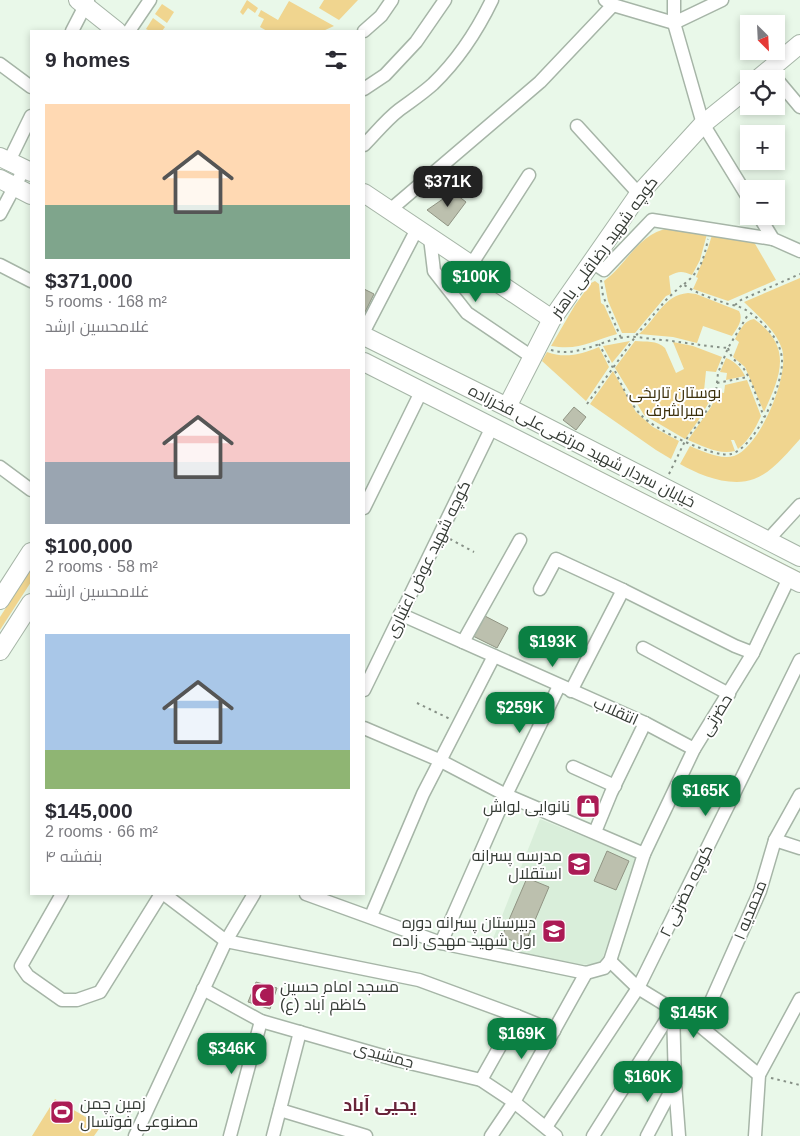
<!DOCTYPE html>
<html lang="en">
<head>
<meta charset="utf-8">
<style>
	:root { --surface:#fff; --page:#f7f7f7; --text:#2b2b33; --muted:#7c7c81; --accent:#0b8043 }
	body { margin:0; font-family:Arial,Cairo,sans-serif; background:var(--page); color:var(--text); height:100vh; display:flex; flex-direction:column; font-size:19px; white-space:nowrap }
	* { box-sizing:border-box; margin:0 }
	p { font-size:16px; color:var(--muted) }
	.icon { flex:none; width:28px; height:28px; fill:none; stroke:currentColor; stroke-width:2; stroke-linecap:round; stroke-linejoin:round }
	.map { position:relative; flex:1; overflow:hidden }
	.details { position:absolute; left:30px; top:30px; width:335px; height:865px; display:flex; flex-direction:column; background:var(--surface); border-radius:0px; box-shadow:0 2px 8px #0003 }
	.details>* { flex:none }
	.needle { width:32px; rotate:156deg }
	.fabs { position:absolute; left:740px; top:15px; display:grid; gap:10px }
	.fabs a { display:grid; place-items:center; width:45px; height:45px; border-radius:0px; background:var(--surface); box-shadow:0 2px 8px #0003; font-size:25px }
	.price { position:absolute; translate:-50% -42px; padding:0 11px; border-radius:10px; background:var(--accent); color:#fff; font-size:16px; line-height:32px; filter:drop-shadow(0 1px 2px #0008) }
	.price::after { content:''; position:absolute; left:50%; top:30px; width:15px; height:11px; margin-left:-8px; background:inherit; clip-path:polygon(0 0,100% 0,50% 100%) }
	.price.active { background:#222; color:#fff }
	ul { padding:0; list-style:none }
	li { display:grid; align-content:center; gap:10px; height:265px; padding:0 15px }
	li span { display:grid; place-items:center; height:155px; border-radius:0px; color:#555 }
	li>.icon { margin-inline-start:auto }
	span .icon { width:90px; height:90px; fill:#fffc; stroke-width:1 }
	li b { font-size:21px }
	h2 { display:flex; justify-content:space-between; align-items:center; height:60px; padding:0 15px; font-size:21px }
	.map>svg:first-child { display:block }
	.built { fill:#d9eeda }
	.green { fill:#f0d58f }
	.building { fill:#bcc0ae; stroke:#909483 }
	.lines { fill:none; stroke-linecap:round; stroke-linejoin:round }
	.street-casing { stroke:#a6b5a7; stroke-width:15 }
	.secondary-casing { stroke:#a6b5a7; stroke-width:20 }
	.path { stroke:#869086; stroke-width:2; stroke-dasharray:2.5 4; stroke-linecap:butt }
	.street { stroke:#fff; stroke-width:12 }
	.secondary { stroke:#fff; stroke-width:18 }
	.labels { text-anchor:middle; dominant-baseline:central; stroke-width:4; stroke-linejoin:round; paint-order:stroke }
	.street-label { font-size:16px; fill:#353b35; stroke:#fff }
	.park-label { font-size:16px; fill:#3d300b; stroke:#fff }
	.poi-label { font-size:16px; fill:#353b35; stroke:#fff; text-anchor:end }
	.neighbourhood-label { font-size:18px; font-weight:bold; fill:#68243a; stroke:#fff }
</style>
</head>
<body>
<div class="map">
<svg width="800" height="1136" viewBox="0 0 800 1136">
	<rect width="100%" height="100%" fill="#e9f8e9"/>
	<path class="built" d="M540 819 637 858 602 960 598 964 576 965 489 949Z"/>
	<g class="green">
		<path d="M247 0 258 8 255 13 248 8 243 15 240 12Z"/>
		<path d="M324 0H358L339 20 319 8Z"/>
		<path d="M289 1 334 26 323 31H267L260 27 264 19 258 16 261 10 278 20Z"/>
		<path d="M162 4 174 12 167 23 155 14Z"/>
		<path d="M153 18 165 27 162 31H150L146 29Z"/>
		<path d="M669 228 707 234 700 260 692 275C682 271 679 271 669 276L671 294 666 296 635 333H622L608 301 604 281C627 264 638 234 669 228Z"/>
		<path d="M712 235 754 242 776 280 728 301 693 289 698 278 696 277 708 248Z"/>
		<path d="M800 278V439C787 453 773 472 754 479 731 488 699 475 680 464L690 446C702 451 720 460 734 456 760 447 790 375 782 349 776 330 758 316 744 302Z"/>
		<path d="M595 281 599 284 601 303 604 305 617 334C591 341 580 351 551 346L575 305 591 283Z"/>
		<path d="M688 293 696 294 739 311C744 320 737 328 732 336L703 326 697 343 673 337 639 334C656 320 663 295 688 293Z"/>
		<path d="M754 319C793 347 781 375 764 412L745 367 733 357 739 342 735 339C740 331 743 321 754 319Z"/>
		<path d="M630 341 612 363 603 346Z"/>
		<path d="M635 341C646 342 657 340 665 348L676 373 684 369 673 342 693 346 722 357 716 372 706 371 704 391 715 392 698 421 685 439 644 415 615 368Z"/>
		<path d="M599 347 609 367 586 401 542 361 547 352C565 359 582 354 599 347Z"/>
		<path d="M726 358C735 361 741 368 745 376L726 380 727 373 720 372Z"/>
		<path d="M613 371 636 412 653 427 679 441 671 459 656 450 590 404Z"/>
		<path d="M747 380 761 416C755 429 749 440 738 449L734 440H731L735 451C718 455 703 446 688 440L711 407 718 392 724 393 725 385Z"/>
		<path d="M505 423 538 444H547L563 452 800 572V577L519 436 504 426Z"/>
		<path d="M31 569V582L0 630V617Z"/>
		<path d="M55 1099 101 1126 94 1136H32Z"/>
	</g>
	<g class="building">
		<path d="M453 192 466 202 448 226 427 210Z"/>
		<path d="M460 263 465 271 464 275 459 276 456 274 454 268 455 265Z"/>
		<path d="M364 289 374 294 364 314Z"/>
		<path d="M574 407 586 417 576 430 563 420Z"/>
		<path d="M483 615 508 628 497 648 473 636Z"/>
		<path d="M607 851 629 861 616 890 594 881Z"/>
		<path d="M527 878 549 887 524 946 502 936Z"/>
		<path d="M256 982 277 988 270 1009 248 1002Z"/>
	</g>
	<g class="lines">
		<g class="street-casing">
			<g id="street">
				<path d="M605 0 613 5 674 23 722 0"/>
				<path d="M674 0V23L703 124 749 199"/>
				<path d="M72 31 88 0"/>
				<path d="M129 31 150 0"/>
				<path d="M364 31 381 16 392 0"/>
				<path d="M0 64 31 87"/>
				<path d="M769 70 800 107"/>
				<path d="M364 89 385 75 416 42 445 0"/>
				<path d="M577 126 639 194"/>
				<path d="M364 145C375 134 386 120 399 110 411 101 422 94 433 84 458 60 477 31 492 0"/>
				<path d="M9 161 31 116"/>
				<path d="M390 210 540 82 613 5"/>
				<path d="M0 214 24 169"/>
				<path d="M759 216 773 239 800 251"/>
				<path d="M430 238 434 271 467 313 532 357"/>
				<path d="M592 262 604 270 652 220 773 239"/>
				<path d="M0 265 31 281"/>
				<path d="M471 265 529 175"/>
				<path d="M364 331 417 229"/>
				<path d="M0 467 31 490"/>
				<path d="M364 508 421 392"/>
				<path d="M767 541 800 505"/>
				<path d="M540 589 556 559 623 590 735 646 753 653"/>
				<path d="M400 614 645 723 694 749"/>
				<path d="M463 642 520 540"/>
				<path d="M643 648 729 694"/>
				<path d="M364 690 492 427"/>
				<path d="M571 691 623 590"/>
				<path d="M364 728 439 760 506 795 644 854"/>
				<path d="M573 767 615 786"/>
				<path d="M595 832 611 793 645 723"/>
				<path d="M775 840 800 848"/>
				<path d="M62 894 21 966 28 976 62 1000H77L100 992 161 894"/>
				<path d="M164 894 226 941 419 980 517 1016 481 1080"/>
				<path d="M306 894 441 943 586 973 604 968 610 961 638 988 700 1026 759 1075"/>
				<path d="M371 916 423 794 494 656"/>
				<path d="M441 943 506 795 559 686"/>
				<path d="M610 961 644 854 694 749 753 653 789 578"/>
				<path d="M203 989 261 1021 397 1060 481 1080 514 1102 556 1136"/>
				<path d="M673 1009 675 1083 679 1136"/>
				<path d="M517 1016 554 1031"/>
				<path d="M700 1026 760 891 775 840 800 795"/>
				<path d="M280 1110 366 1136"/>
				<path d="M546 1127 638 988 800 660"/>
				<path d="M135 1136 226 941 254 894"/>
				<path d="M230 1136 261 1021"/>
				<path d="M273 1136 300 1032"/>
				<path d="M491 1136 514 1102 586 973"/>
				<path d="M593 1136 673 1009"/>
				<path d="M647 1136 675 1083"/>
				<path d="M755 1136 759 1075 800 999"/>
			</g>
		</g>
		<g class="secondary-casing">
			<g id="secondary">
				<path d="M78 0 117 31"/>
				<path d="M758 79 800 44"/>
				<path d="M0 157 31 172"/>
				<path d="M0 179 31 195"/>
				<path d="M364 193 552 319"/>
				<path d="M364 336 507 407 800 557"/>
				<path d="M364 362 800 583"/>
				<path d="M507 407 552 319 639 194 703 124 749 87"/>
				<path d="M0 600 31 552"/>
				<path d="M0 651 31 603"/>
			</g>
		</g>
		<g class="path">
			<path d="M601 280 603 296 621 338"/>
			<path d="M684 284C700 272 704 259 708 239"/>
			<path d="M735 305 741 300 800 274"/>
			<path d="M728 348C733 363 736 359 744 369 753 383 758 402 764 417"/>
			<path d="M551 350C577 358 601 340 626 337 634 336 644 338 652 339 678 341 702 346 728 348"/>
			<path d="M717 383 748 377"/>
			<path d="M587 404 638 333 666 300 683 284C695 293 713 299 728 304 733 305 738 306 742 308 753 313 763 323 771 333 777 340 782 351 782 361 783 385 756 447 731 454 715 459 654 429 642 416 629 403 621 383 613 367L611 366 599 344"/>
			<path d="M669 474 685 441 700 421 714 399 716 392 718 373 728 348 749 313"/>
			<path d="M450 539 474 552"/>
			<path d="M417 703 450 719"/>
			<path d="M771 1078 800 1085"/>
		</g>
		<use href="#street" class="street"/>
		<use href="#secondary" class="secondary"/>
	</g>
	<defs>
		<g id="shop-square" transform="scale(1.25)"><rect x="-9" y="-9" width="18" height="18" rx="4" fill="#ab1b55" stroke="#fff"/><path d="M-5-2.5h2.3a2.7 3.5 0 0 1 5.4 0H5L5.5 6h-11ZM-1.5-2.5h3a1.5 2.3 0 0 0-3 0Z" fill="#fff"/></g>
		<g id="school-square" transform="scale(1.25)"><rect x="-9" y="-9" width="18" height="18" rx="4" fill="#ab1b55" stroke="#fff"/><path d="M0-5L7-2L0 1L-7-2ZM-4 1L0 2.5L4 1V4Q0 6-4 4Z" fill="#fff"/></g>
		<g id="mosque-square" transform="scale(1.25)"><rect x="-9" y="-9" width="18" height="18" rx="4" fill="#ab1b55" stroke="#fff"/><path d="M3.5-4.9A6 6 0 1 0 3.5 4.9A5 5 0 1 1 3.5-4.9Z" fill="#fff"/></g>
		<g id="stadium-square" transform="scale(1.25)"><rect x="-9" y="-9" width="18" height="18" rx="4" fill="#ab1b55" stroke="#fff"/><path d="M0-5a6.5 5 0 1 0 0 10a6.5 5 0 1 0 0-10ZM-3.5-1.8h7v3.6h-7Z" fill="#fff"/></g>
	</defs>
	<g fill-rule="evenodd">
		<use href="#shop-square" x="588" y="806"/>
		<use href="#school-square" x="579" y="864"/>
		<use href="#school-square" x="554" y="931"/>
		<use href="#mosque-square" x="263" y="995"/>
		<use href="#stadium-square" x="62" y="1112"/>
	</g>
	<g class="labels">
		<g class="street-label">
			<text transform="translate(604 247) rotate(-54)">کوچه شهید رضاقلی باهنر</text>
			<text transform="translate(582 446) rotate(27)">خیابان سردار شهید مرتضی‌علی فخرزاده</text>
			<text transform="translate(428 559) rotate(-64)">کوچه شهید عوض اعتباری</text>
			<text transform="translate(616 711) rotate(24)">انتقلاب</text>
			<text transform="translate(716 715) rotate(-58)">حضرتی</text>
			<text transform="translate(686 891) rotate(-64)">کوچه حضرتی ۲</text>
			<text transform="translate(750 910) rotate(-68)">محمدیه ۱</text>
			<text transform="translate(384 1055) rotate(15)">جمشیدی</text>
		</g>
		<g class="park-label">
			<text x="675" y="392">بوستان تاریخی<tspan x="675" dy="18">میراشرف</tspan></text>
		</g>
		<g class="poi-label">
			<text x="570" y="806">نانوایی لواش</text>
			<text x="562" y="855">مدرسه پسرانه<tspan x="562" dy="18">استقلال</tspan></text>
			<text x="536" y="922">دبیرستان پسرانه دوره<tspan x="536" dy="18">اول شهید مهدی زاده</tspan></text>
			<text x="280" y="986" text-anchor="start">مسجد امام حسین<tspan x="280" dy="18">(ع) کاظم آباد</tspan></text>
			<text x="80" y="1103" text-anchor="start">زمین چمن<tspan x="80" dy="18">مصنوعی فوتسال</tspan></text>
		</g>
		<g class="neighbourhood-label">
			<text x="380" y="1105">یحیی آباد</text>
		</g>
	</g>
</svg>
<div class="fabs">
<a><svg class="needle" viewBox="-14 -14 28 28"><path d="M0-13l5 13h-10z" fill="#e53935"/><path d="M0 13l5-13h-10z" fill="#7c7c81"/></svg></a>
<a><svg class="icon" aria-label="locate" viewBox="0 0 24 24"><circle cx="12" cy="12" r="6"/><path d="M12 2v4M12 18v4M2 12h4M18 12h4"/></svg></a>
<a>+</a>
<a>−</a>
</div>
<b class="price active" style="left:448px;top:208px">$371K</b>
<b class="price" style="left:476px;top:303px">$100K</b>
<b class="price" style="left:553px;top:668px">$193K</b>
<b class="price" style="left:520px;top:734px">$259K</b>
<b class="price" style="left:706px;top:817px">$165K</b>
<b class="price" style="left:694px;top:1039px">$145K</b>
<b class="price" style="left:522px;top:1060px">$169K</b>
<b class="price" style="left:232px;top:1075px">$346K</b>
<b class="price" style="left:648px;top:1103px">$160K</b>
<section class="details">
<h2>9 homes<svg class="icon" aria-label="filters" viewBox="0 0 24 24"><path d="M4 7h16M4 17h16"/><circle cx="9" cy="7" r="2"/><circle cx="15" cy="17" r="2"/></svg></h2>
<ul>
<li><span style="background:linear-gradient(#ffd9b3 65%,#7fa58c 0)"><svg class="icon" aria-label="home" viewBox="0 0 24 24"><path d="M3 11l9-7 9 7M6 9v11h12V9"/></svg></span><div><b>$371,000</b><p>5 rooms · 168 m²</p><p>غلامحسین ارشد</p></div></li>
<li><span style="background:linear-gradient(#f6c9c9 60%,#9aa5b1 0)"><svg class="icon" aria-label="home" viewBox="0 0 24 24"><path d="M3 11l9-7 9 7M6 9v11h12V9"/></svg></span><div><b>$100,000</b><p>2 rooms · 58 m²</p><p>غلامحسین ارشد</p></div></li>
<li><span style="background:linear-gradient(#a9c7e8 75%,#8fb573 0)"><svg class="icon" aria-label="home" viewBox="0 0 24 24"><path d="M3 11l9-7 9 7M6 9v11h12V9"/></svg></span><div><b>$145,000</b><p>2 rooms · 66 m²</p><p>بنفشه ۴</p></div></li>
</ul>
</section>
</div>
</body>
</html>
